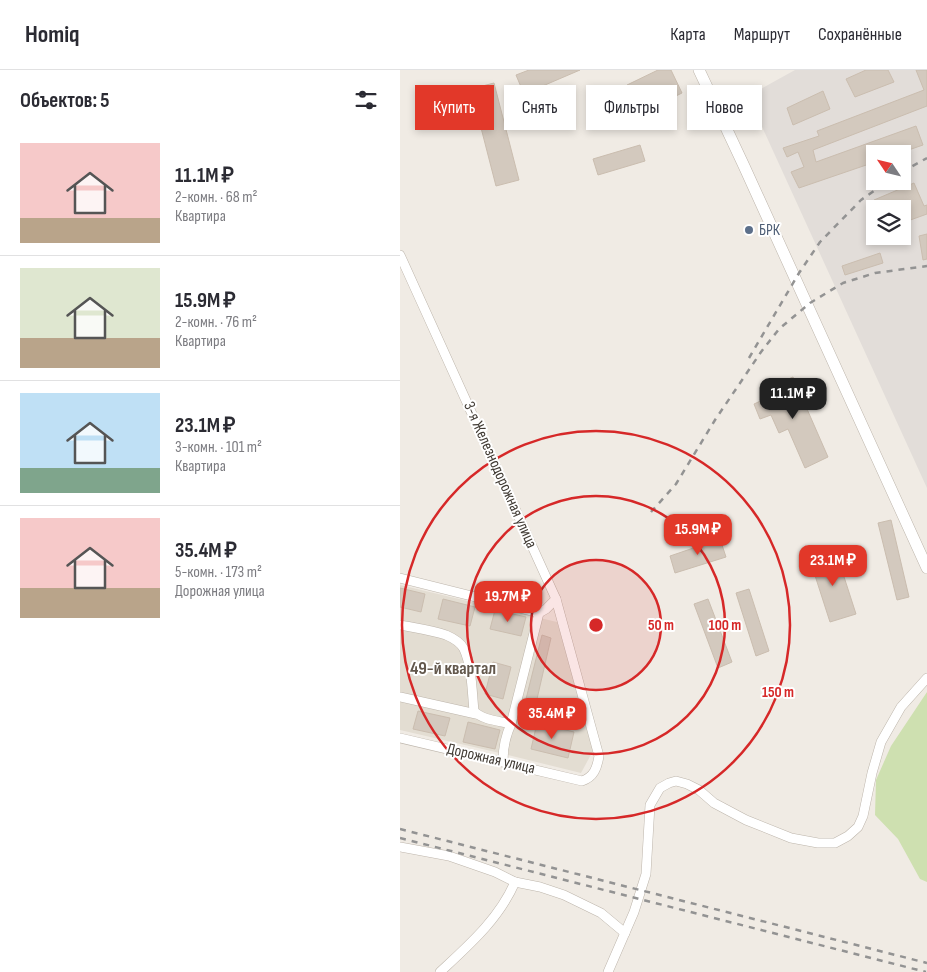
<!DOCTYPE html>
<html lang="ru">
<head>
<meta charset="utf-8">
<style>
	:root { --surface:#fff; --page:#f7f7f7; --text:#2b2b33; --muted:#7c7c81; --line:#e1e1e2; --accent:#e23829 }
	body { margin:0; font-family:"Sofia Sans Condensed",sans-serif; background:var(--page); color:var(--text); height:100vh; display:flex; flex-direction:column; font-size:19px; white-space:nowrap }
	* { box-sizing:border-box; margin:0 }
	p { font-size:16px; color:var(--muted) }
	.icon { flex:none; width:28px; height:28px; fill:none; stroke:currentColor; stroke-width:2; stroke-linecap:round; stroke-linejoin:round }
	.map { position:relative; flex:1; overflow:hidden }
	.sheet { display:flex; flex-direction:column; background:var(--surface); width:400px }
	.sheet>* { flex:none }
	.hud { position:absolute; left:15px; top:15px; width:436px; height:45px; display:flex; gap:10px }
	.needle { width:32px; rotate:305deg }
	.controls { position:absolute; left:466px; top:75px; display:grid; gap:10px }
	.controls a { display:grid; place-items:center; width:45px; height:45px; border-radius:0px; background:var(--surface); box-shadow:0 2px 8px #0003; font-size:25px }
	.price { position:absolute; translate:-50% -42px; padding:0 11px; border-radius:10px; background:var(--accent); color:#fff; font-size:16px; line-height:32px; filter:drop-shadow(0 1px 2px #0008) }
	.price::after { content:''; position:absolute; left:50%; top:30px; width:15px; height:11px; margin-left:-8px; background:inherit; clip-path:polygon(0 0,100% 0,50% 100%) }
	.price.selected { background:#222; color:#fff }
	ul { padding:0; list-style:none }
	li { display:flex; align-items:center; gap:15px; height:125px; padding:0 20px }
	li+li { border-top:1px solid var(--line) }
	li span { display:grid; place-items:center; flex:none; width:140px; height:100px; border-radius:0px; color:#555 }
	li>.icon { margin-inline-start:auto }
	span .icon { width:60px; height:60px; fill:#fffc; stroke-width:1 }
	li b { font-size:21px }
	h2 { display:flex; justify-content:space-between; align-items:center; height:60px; padding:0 20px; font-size:21px }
	.tag { padding:0 18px; border-radius:0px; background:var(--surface); box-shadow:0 2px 8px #0003; font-size:18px; line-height:45px }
	.tag.selected { background:var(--accent); color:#fff }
	header { display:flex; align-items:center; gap:30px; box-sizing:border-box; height:70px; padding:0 25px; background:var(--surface); border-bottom:1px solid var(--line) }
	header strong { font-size:24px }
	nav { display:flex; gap:28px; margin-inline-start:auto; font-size:18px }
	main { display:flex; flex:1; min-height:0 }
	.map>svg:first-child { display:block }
	.residential { fill:#e3ddd2 }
	.industrial { fill:#e2ddd9; fill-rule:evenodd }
	.green { fill:#cee0b0 }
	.building { fill:#d3c9be; stroke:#cabdaf }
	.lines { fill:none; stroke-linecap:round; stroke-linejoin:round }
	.minor-casing { stroke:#bdb5ab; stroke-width:10 }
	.tertiary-casing { stroke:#bdb5ab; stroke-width:12 }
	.minor { stroke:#fff; stroke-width:9 }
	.tertiary { stroke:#fff; stroke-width:11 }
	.rail { stroke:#939393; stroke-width:2.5; stroke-dasharray:6 6; stroke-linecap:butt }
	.ring { fill:none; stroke:#d62828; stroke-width:2.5 }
	.service-dot { fill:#5c6f8a; stroke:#fff; stroke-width:2 }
	.labels { text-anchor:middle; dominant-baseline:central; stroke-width:4; stroke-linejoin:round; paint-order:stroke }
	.service-label { font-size:16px; fill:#4e5e75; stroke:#fff; text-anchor:start }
	.street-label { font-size:16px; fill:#413b34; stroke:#fff }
	.neighbourhood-label { font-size:18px; font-weight:bold; fill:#63584d; stroke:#fff }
	.centre { fill:#d62828; stroke:#fff; stroke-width:2.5 }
	.ring-label { font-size:15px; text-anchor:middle; font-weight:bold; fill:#d62828; stroke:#fff; stroke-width:4; stroke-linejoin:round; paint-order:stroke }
</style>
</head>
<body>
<header>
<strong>Homiq</strong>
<nav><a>Карта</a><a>Маршрут</a><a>Сохранённые</a></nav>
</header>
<main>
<section class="sheet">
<h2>Объектов: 5<svg class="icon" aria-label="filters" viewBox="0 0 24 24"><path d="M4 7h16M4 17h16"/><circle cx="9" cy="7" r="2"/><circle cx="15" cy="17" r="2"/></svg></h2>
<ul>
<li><span style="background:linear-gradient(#f6c9c9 75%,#b9a48a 0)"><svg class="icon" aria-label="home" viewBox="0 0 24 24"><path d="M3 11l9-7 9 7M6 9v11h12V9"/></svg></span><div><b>11.1M ₽</b><p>2-комн. · 68 m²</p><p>Квартира</p></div></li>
<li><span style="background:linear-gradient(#dfe7d0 70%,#b9a48a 0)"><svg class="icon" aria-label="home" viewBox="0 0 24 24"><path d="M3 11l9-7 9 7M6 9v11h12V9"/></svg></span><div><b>15.9M ₽</b><p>2-комн. · 76 m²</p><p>Квартира</p></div></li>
<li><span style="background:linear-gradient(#bfe0f5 75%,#7fa58c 0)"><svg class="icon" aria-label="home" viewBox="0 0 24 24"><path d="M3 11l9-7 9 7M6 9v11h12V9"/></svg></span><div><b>23.1M ₽</b><p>3-комн. · 101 m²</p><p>Квартира</p></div></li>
<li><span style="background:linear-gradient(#f6c9c9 70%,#b9a48a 0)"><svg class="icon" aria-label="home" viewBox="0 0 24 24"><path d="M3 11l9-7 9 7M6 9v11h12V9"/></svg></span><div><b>35.4M ₽</b><p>5-комн. · 173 m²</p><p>Дорожная улица</p></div></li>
</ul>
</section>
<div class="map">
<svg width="527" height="902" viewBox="0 0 527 902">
	<rect width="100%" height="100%" fill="#f0ebe4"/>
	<path class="residential" d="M0 515 157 552 194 679 181 703 104 684 0 660Z"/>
	<path class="industrial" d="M395 0H527V418L348 26ZM475 84H502V111H475ZM475 139H502V166H475Z"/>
	<path class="green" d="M527 622V812L520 809 498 769 475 745 476 710 491 676Z"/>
	<g class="building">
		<path d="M129 0H180L124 24 116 5Z"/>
		<path d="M258 0H271L282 23 241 43 227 15Z"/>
		<path d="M466 0H488L494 12 455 27 446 9Z"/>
		<path d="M516 0H527V36L413 80 416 92 516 56 523 75 497 84H475V92L399 118 391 102 404 97 398 82 387 87 383 78 419 66 417 61 524 20Z"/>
		<path d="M94 13 119 110 96 116 71 19Z"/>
		<path d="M423 21 430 39 393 55 387 38Z"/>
		<path d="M240 75 245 91 198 105 193 89Z"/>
		<path d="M514 113 524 136 527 135V144L502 153V139H477L474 130Z"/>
		<path d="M527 164V189L523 190 519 166Z"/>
		<path d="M480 183 483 193 445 205 442 196Z"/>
		<path d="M393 307 428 387 405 398 388 359 379 363 371 345 360 349 354 334 367 328 361 321Z"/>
		<path d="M491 450 509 527 497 530 478 453Z"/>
		<path d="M320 469 326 487 275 503 270 486Z"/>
		<path d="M436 482 456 544 430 552 410 490Z"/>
		<path d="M0 518 25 524 21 542 0 537Z"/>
		<path d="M349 519 369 581 356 586 336 523Z"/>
		<path d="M43 529 75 537 70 556 38 549Z"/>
		<path d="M308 529 332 592 318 598 294 534Z"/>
		<path d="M95 540 126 547 121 566 90 559Z"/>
		<path d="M142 565 151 568 134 642 123 641Z"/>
		<path d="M93 592 111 597 103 629 85 624Z"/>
		<path d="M18 641 50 648 45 666 13 659Z"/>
		<path d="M68 652 100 660 95 679 63 672Z"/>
		<path d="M137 653 174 662 168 688 131 679Z"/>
	</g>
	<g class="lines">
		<g class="minor-casing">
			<g id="minor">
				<path d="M0 185 156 529 199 686C197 698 194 707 182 711L0 668"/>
				<path d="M0 508 139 543 146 539 156 529"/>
				<path d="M0 555C15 558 31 560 46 565 53 568 61 573 64 579 72 596 72 622 74 641 82 650 99 651 111 654"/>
				<path d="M0 627 76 644"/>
				<path d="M103 691C103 678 105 667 111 654L139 543"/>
				<path d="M0 777 49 786 95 802 115 812"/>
				<path d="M40 902C69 875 99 849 115 812L140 817 164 825 201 843 225 863"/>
				<path d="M208 902 234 842 246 804 250 735 260 718 269 713 276 711 287 714 299 720 314 733 346 750 391 768 418 773H435L448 766 458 757 463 746 472 703 481 672 501 637 527 608"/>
			</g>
		</g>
		<g class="tertiary-casing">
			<path id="tertiary" d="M299 0 344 96 527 498"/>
		</g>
		<use href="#minor" class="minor"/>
		<use href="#tertiary" class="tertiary"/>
		<g class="rail">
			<path d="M502 102 527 88"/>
			<path d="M349 288 399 203 420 172 461 130 488 111"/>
			<path d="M251 442 276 414 315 350 361 282 379 259 410 233 443 213 475 203 527 196"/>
			<path d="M0 759 527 893"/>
			<path d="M0 768 526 902"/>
		</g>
	</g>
	<circle cx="196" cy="555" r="65" fill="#d62828" fill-opacity=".12"/>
	<g class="ring">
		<circle cx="196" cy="555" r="65"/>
		<circle cx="196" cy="555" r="129"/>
		<circle cx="196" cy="555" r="194"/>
	</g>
	<circle class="service-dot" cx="349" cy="160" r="5"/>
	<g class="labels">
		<g class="service-label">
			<text x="359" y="160">БРК</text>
		</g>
		<g class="street-label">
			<text transform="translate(100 405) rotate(66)">3-я Железнодорожная улица</text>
			<text transform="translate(91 689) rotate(13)">Дорожная улица</text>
		</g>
		<g class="neighbourhood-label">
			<text x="53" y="598">49-й квартал</text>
		</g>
	</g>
	<circle cx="196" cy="555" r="8" class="centre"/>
	<g class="ring-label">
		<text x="261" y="560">50 m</text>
		<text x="325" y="560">100 m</text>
		<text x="378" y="627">150 m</text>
	</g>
</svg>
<div class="controls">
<a><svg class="needle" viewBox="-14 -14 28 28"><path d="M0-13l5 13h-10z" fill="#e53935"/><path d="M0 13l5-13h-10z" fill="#7c7c81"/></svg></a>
<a><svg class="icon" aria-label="layers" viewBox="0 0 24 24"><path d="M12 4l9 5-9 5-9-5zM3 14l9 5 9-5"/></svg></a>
</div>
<b class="price selected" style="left:393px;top:350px">11.1M ₽</b>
<b class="price" style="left:298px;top:486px">15.9M ₽</b>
<b class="price" style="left:433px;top:517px">23.1M ₽</b>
<b class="price" style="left:108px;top:553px">19.7M ₽</b>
<b class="price" style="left:152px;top:670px">35.4M ₽</b>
<div class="hud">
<a class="tag selected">Купить</a>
<a class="tag">Снять</a>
<a class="tag">Фильтры</a>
<a class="tag">Новое</a>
</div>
</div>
</main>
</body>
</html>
